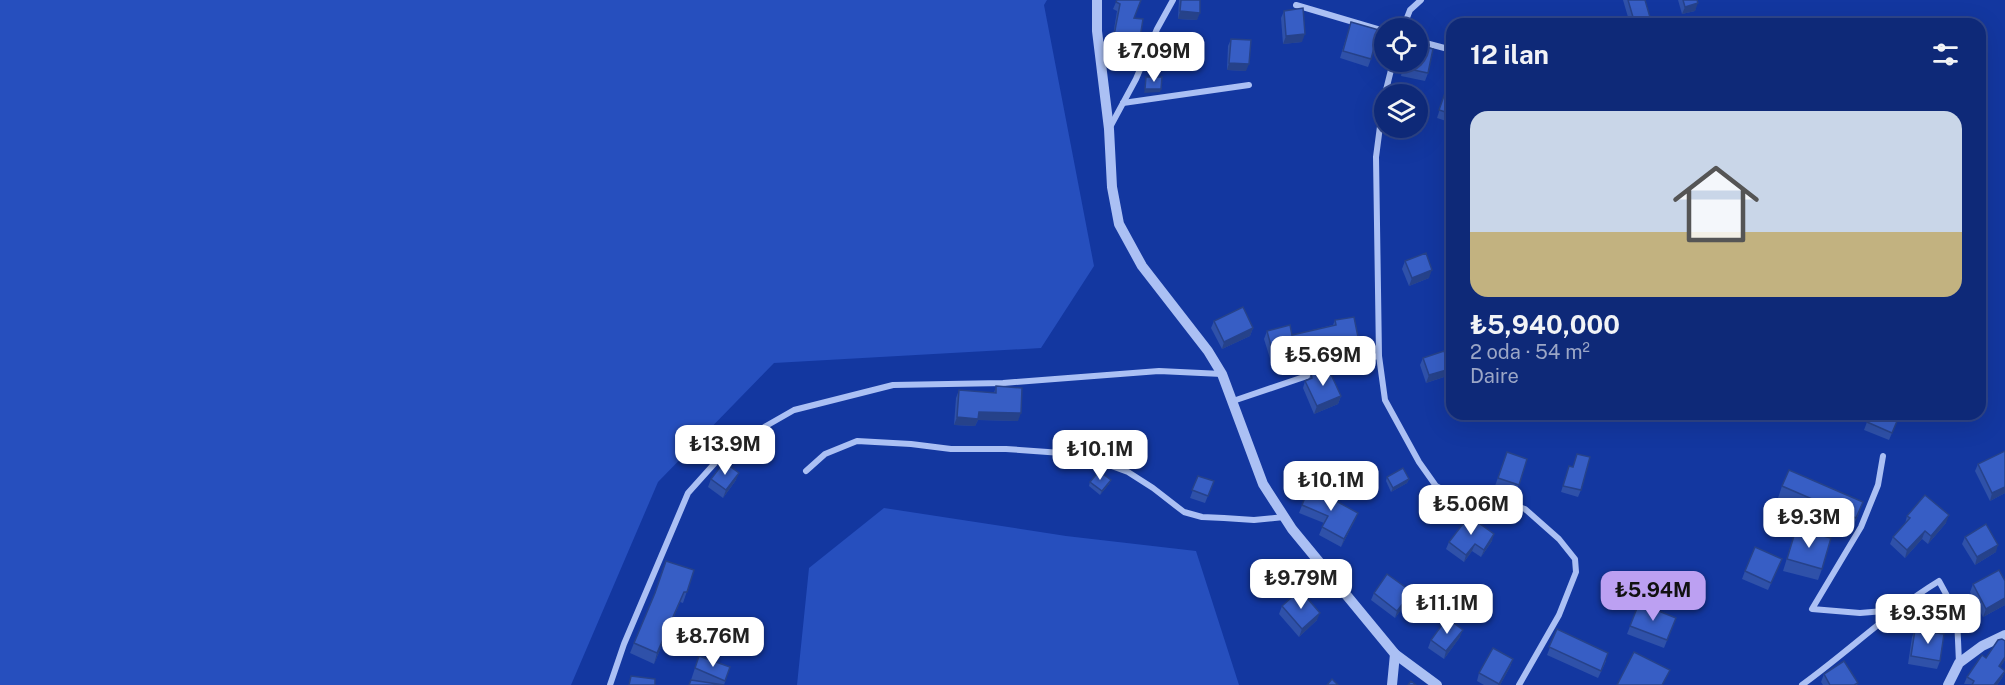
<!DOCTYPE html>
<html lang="tr">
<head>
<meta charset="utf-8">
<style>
	:root { --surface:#0e2978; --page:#1c3580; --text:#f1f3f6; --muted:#9ba6c6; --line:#2e458a; --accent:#bca0f2 }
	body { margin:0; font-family:"Public Sans",sans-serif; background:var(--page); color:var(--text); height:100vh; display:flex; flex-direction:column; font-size:22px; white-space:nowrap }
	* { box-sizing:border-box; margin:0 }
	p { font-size:20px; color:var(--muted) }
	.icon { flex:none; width:33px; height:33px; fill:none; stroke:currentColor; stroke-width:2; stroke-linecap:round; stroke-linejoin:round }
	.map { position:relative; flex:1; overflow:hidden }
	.drawer { position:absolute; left:1446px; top:18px; width:540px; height:402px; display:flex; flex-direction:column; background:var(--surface); border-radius:18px; box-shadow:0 6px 24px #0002,0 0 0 2px var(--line) }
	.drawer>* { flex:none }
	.controls { position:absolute; left:1374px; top:18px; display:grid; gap:12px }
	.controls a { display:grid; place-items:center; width:54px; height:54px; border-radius:50%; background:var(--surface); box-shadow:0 6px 24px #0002,0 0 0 2px var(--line); font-size:30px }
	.price { position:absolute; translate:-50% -51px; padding:0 14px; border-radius:12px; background:#fff; color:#222; font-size:20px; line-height:39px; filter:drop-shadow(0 2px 3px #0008) }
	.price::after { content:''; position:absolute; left:50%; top:36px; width:18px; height:14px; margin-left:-9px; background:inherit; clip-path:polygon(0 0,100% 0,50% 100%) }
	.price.active { background:var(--accent); color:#111 }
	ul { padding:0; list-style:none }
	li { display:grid; align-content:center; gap:12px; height:318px; padding:0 24px }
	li+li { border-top:2px solid var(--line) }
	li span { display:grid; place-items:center; height:186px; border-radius:18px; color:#555 }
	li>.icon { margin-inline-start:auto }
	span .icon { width:108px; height:108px; fill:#fffc; stroke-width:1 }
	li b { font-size:26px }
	h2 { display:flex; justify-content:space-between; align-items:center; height:72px; padding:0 24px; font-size:26px }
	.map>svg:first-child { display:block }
	.green { fill:#264fbe }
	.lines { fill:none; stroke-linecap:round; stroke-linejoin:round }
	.minor { stroke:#abc0f4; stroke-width:6 }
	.tertiary { stroke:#abc0f4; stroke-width:10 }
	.wall { fill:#2f51a9 }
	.shaded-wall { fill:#26428a }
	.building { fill:#375ec5; stroke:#26428a; stroke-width:1.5 }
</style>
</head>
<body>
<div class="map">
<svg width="2005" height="685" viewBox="0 0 2005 685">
	<rect width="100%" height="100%" fill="#1337a0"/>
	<g class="green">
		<path d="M0 0H1047L1044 5 1094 266 1041 348 774 363 658 482 571 685H0Z"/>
		<path d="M884 508 1066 536 1196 551 1239 685H797L809 568Z"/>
	</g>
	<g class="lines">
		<g class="minor">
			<path d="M1296 5 1384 31"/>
			<path d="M1403 28 1410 10 1421 0"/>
			<path d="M1418 41 1452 50"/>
			<path d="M1385 94 1393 62"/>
			<path d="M1384 96 1376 157 1379 356 1385 400 1419 462 1436 486 1453 495 1502 501 1525 509 1559 539 1575 559 1576 572 1559 615 1519 685"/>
			<path d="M1123 103 1249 85"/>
			<path d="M1109 129 1136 79 1157 29 1173 0"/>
			<path d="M1233 401 1354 360 1379 356"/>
			<path d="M1883 456 1878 485 1861 527 1812 609 1860 613 1896 610"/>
			<path d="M806 471 825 454 857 441 911 444 951 449H1006L1062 453 1087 457 1128 472 1153 488 1184 512 1202 517 1224 518 1254 520 1284 517"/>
			<path d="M610 685 624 644 688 493 723 454 766 426 794 410 893 385 1003 383 1159 371 1222 374"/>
			<path d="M1802 685C1849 651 1890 611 1939 581L1952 605 1957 617 1959 663"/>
		</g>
		<g class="tertiary">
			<path d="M1097 0V31L1109 129 1112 187 1119 224 1142 266 1208 351 1222 374 1263 484 1292 529 1395 654 1437 685"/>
			<path d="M1392 685 1395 654"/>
			<path d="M1948 685 1959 663 1982 646 2005 635"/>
		</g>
	</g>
	<g class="wall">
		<path d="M1117 0 1134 18 1138 50 1136 58 1110 54 1117 11 1113 9Z"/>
		<path d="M1179 0H1200L1197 20 1178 19Z"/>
		<path d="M1623 0H1646H1645L1652 24H1630Z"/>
		<path d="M1678 0H1697L1695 11 1682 14Z"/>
		<path d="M1284 11 1302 42 1283 44 1281 18Z"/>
		<path d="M1351 22 1371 59 1368 67 1340 58Z"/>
		<path d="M1231 39 1246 71 1227 70 1228 46Z"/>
		<path d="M1404 62H1418L1428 73 1425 81 1401 76Z"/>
		<path d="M1446 90 1452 92V123L1437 118Z"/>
		<path d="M1405 261 1429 278 1409 286 1402 269Z"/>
		<path d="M1335 320 1358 337 1355 345 1328 349 1329 354 1326 362 1322 363 1321 366 1306 371 1302 356 1272 365 1264 339 1267 331 1292 335 1333 325Z"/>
		<path d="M1214 321 1253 328 1250 336 1222 349 1211 328Z"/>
		<path d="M1423 358 1450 369 1447 376 1426 383 1420 365Z"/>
		<path d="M1311 373 1341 396 1338 404 1314 414 1303 388 1305 381 1309 379Z"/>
		<path d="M996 386 1018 421 978 420 975 426 954 425 956 398 959 390 994 393Z"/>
		<path d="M1870 414H1900L1889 440 1864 430Z"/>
		<path d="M2005 451V493L1990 501 1975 471 1978 464Z"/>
		<path d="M1507 452 1527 459 1516 493 1495 486Z"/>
		<path d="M1577 454 1581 490 1578 497 1561 492 1569 466 1573 467Z"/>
		<path d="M1198 476 1214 481 1205 503 1190 498Z"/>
		<path d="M1387 477 1409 479 1407 483 1391 492 1386 481Z"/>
		<path d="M711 479 736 480 723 498 708 487Z"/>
		<path d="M1111 480 1109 484 1100 495 1089 486 1090 482Z"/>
		<path d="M1310 485 1325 495 1358 513 1355 520 1341 547 1319 535 1324 523 1299 513Z"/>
		<path d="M1782 486 1859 513 1852 529 1778 498Z"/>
		<path d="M1907 516 1946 523 1928 544 1922 539 1905 558 1890 544 1893 537 1905 524Z"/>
		<path d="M1796 529 1822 569 1818 580 1783 571Z"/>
		<path d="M1965 537 1996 552 1975 565 1962 544Z"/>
		<path d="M1492 541 1481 557 1472 551 1464 562 1446 549 1449 542Z"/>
		<path d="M1782 559 1768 590 1742 579 1745 571Z"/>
		<path d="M694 570 683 603 680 602 654 664 630 653 634 643Z"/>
		<path d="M2005 581V605L1983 617 1970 592 1973 584Z"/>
		<path d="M1374 593 1409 599 1395 618 1371 600Z"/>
		<path d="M1639 603 1676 618 1664 648 1627 634Z"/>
		<path d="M1282 606 1317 620 1299 637 1279 614Z"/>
		<path d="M1557 629 1606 661 1598 678 1547 655Z"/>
		<path d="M1915 630 1940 661 1937 669 1908 664 1912 637Z"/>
		<path d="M1460 637 1444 659 1428 648 1431 640Z"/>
		<path d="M2005 641V660L2000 667 2005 671 2002 678 1997 685 1964 684 1967 677 1986 658Z"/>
		<path d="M699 656 730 667 724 685 691 680Z"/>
		<path d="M1513 659 1510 667 1500 685H1484L1477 681 1479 673Z"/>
		<path d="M1824 674 1858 683 1857 685H1823L1821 682Z"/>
	</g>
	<g class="shaded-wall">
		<path d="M1698 3 1695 11 1682 14 1685 7Z"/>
		<path d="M1180 11 1200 13 1197 20 1178 19Z"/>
		<path d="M1305 34 1302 42 1283 44 1286 36Z"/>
		<path d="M1229 63 1249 64 1246 71 1227 70Z"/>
		<path d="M1145 89H1161L1160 92 1144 93Z"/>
		<path d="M1432 270 1429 278 1409 286 1412 278Z"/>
		<path d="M1253 328 1250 336 1222 349 1224 342Z"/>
		<path d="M1358 337 1355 345 1324 350 1327 342Z"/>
		<path d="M1305 349 1302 356 1272 365 1274 357Z"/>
		<path d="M1329 354 1326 362 1322 363 1321 366 1306 371 1308 363 1322 356Z"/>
		<path d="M1450 369 1447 376 1426 383 1429 375Z"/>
		<path d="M1341 396 1338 404 1314 414 1317 406Z"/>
		<path d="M979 412 1021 413 1018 421 978 420 975 426 954 425 957 417Z"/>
		<path d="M739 473 736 480 723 498 726 490Z"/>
		<path d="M1409 479 1407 483 1391 492 1393 488Z"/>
		<path d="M1111 480 1109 484 1100 495 1102 491Z"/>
		<path d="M2005 487V493L1990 501 1992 493Z"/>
		<path d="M1358 513 1355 520 1341 547 1344 539Z"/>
		<path d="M1949 515 1946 523 1928 544 1931 536Z"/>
		<path d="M1925 531 1922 539 1905 558 1907 550Z"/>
		<path d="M1494 534 1492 541 1481 557 1484 550Z"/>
		<path d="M1475 544 1472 551 1464 562 1466 555Z"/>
		<path d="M1998 545 1996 552 1975 565 1977 557Z"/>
		<path d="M684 592 680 602 654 664 657 653Z"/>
		<path d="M1412 592 1409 599 1395 618 1397 611Z"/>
		<path d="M2005 598V605L1983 617 1986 609Z"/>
		<path d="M1320 613 1317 620 1299 637 1302 629Z"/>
		<path d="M1463 630 1460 637 1444 659 1446 651Z"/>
		<path d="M2005 657V660L1996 674 1999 666Z"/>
		<path d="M1513 659 1510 667 1500 685H1498Z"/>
		<path d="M2005 671 2002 678 1997 685H1994Z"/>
	</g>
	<g class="building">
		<path d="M1117 0H1141L1134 18 1143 19 1138 50 1112 46 1120 4 1116 2Z"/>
		<path d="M1181 0H1200V13L1180 11Z"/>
		<path d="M1628 0H1645L1652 24H1635Z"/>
		<path d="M1683 0H1697L1698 3 1685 7Z"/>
		<path d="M1303 8 1305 34 1286 36 1284 11Z"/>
		<path d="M1351 22 1379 30 1371 59 1343 51Z"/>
		<path d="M1231 39 1251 40 1249 64 1229 63Z"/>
		<path d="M1418 45 1433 49 1428 73 1404 68 1406 62H1418Z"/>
		<path d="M1146 77H1162L1161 89H1145Z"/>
		<path d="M1446 90 1452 92V114L1439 110Z"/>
		<path d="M1426 253 1432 270 1412 278 1405 261Z"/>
		<path d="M1243 307 1253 328 1224 342 1214 321Z"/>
		<path d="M1354 317 1358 337 1327 342 1329 354 1322 356 1323 358 1308 363 1305 349 1274 357 1267 331 1290 325 1292 335 1336 325 1335 320Z"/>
		<path d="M1444 351 1450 369 1429 375 1423 358Z"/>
		<path d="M1328 368 1341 396 1317 406 1305 381 1312 378 1311 373Z"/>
		<path d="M996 386 1022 388 1021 413 979 412 978 419 957 417 959 390 996 393Z"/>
		<path d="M1870 414H1900L1892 433 1867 422Z"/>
		<path d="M2005 451V487L1992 493 1978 464Z"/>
		<path d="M1507 452 1527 459 1519 485 1498 478Z"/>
		<path d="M1577 454 1590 457 1581 490 1563 486 1569 466 1573 467Z"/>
		<path d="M724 462 739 473 726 490 711 479Z"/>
		<path d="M1403 468 1409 479 1393 488 1387 477Z"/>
		<path d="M1789 470 1863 502 1856 518 1782 486Z"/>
		<path d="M1099 471 1111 480 1102 491 1090 482Z"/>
		<path d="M1198 476 1214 481 1208 496 1192 490Z"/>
		<path d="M1310 485 1327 492 1325 495 1358 513 1344 539 1322 527 1328 516 1302 505Z"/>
		<path d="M1925 495 1949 515 1931 536 1925 531 1907 550 1893 537 1910 518 1907 516Z"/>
		<path d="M1469 516 1494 534 1484 550 1475 544 1466 555 1449 542Z"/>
		<path d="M1986 524 1998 545 1977 557 1965 537Z"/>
		<path d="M1796 529 1831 538 1822 569 1787 559Z"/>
		<path d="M1755 547 1782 559 1771 583 1745 571Z"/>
		<path d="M666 561 694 570 687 592H684L657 653 634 643 655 593Z"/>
		<path d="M1999 570 2005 581V598L1986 609 1973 584Z"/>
		<path d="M1387 574 1412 592 1397 611 1374 593Z"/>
		<path d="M1300 590 1320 613 1302 629 1282 606Z"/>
		<path d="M1639 603 1676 618 1667 640 1630 626Z"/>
		<path d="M1447 618 1463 630 1446 651 1431 640Z"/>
		<path d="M1557 629 1608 653 1601 671 1549 647Z"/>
		<path d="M1915 630 1944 634 1940 661 1911 656Z"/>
		<path d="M2002 639 2005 641V657L1999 666 2005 671 1994 685H1972L1974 681 1967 677 1982 655 1986 658 1998 640Z"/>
		<path d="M1493 648 1513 659 1499 684 1479 673Z"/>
		<path d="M1634 652 1670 670 1662 685H1617Z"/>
		<path d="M699 656 730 667 725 681 695 668Z"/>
		<path d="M1844 661 1858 683 1854 685H1830L1824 674Z"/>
		<path d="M631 676 655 679V685H629Z"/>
		<path d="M1332 679 1338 685H1327Z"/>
		<path d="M691 680 724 685H689Z"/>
		<path d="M1411 681 1416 685H1408Z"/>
	</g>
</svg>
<div class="controls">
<a><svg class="icon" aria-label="locate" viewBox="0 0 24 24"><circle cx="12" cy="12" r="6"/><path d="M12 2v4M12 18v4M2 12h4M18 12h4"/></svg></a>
<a><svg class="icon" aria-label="layers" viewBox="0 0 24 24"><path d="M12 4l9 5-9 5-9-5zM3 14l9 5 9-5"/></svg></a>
</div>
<b class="price" style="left:1154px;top:83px">₺7.09M</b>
<b class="price" style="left:1323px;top:387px">₺5.69M</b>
<b class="price" style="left:725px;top:476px">₺13.9M</b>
<b class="price" style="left:1100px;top:481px">₺10.1M</b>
<b class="price" style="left:1331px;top:512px">₺10.1M</b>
<b class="price" style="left:1471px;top:536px">₺5.06M</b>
<b class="price" style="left:1809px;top:549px">₺9.3M</b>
<b class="price" style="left:1301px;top:610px">₺9.79M</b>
<b class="price active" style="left:1653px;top:622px">₺5.94M</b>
<b class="price" style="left:1447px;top:635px">₺11.1M</b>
<b class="price" style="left:1928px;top:645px">₺9.35M</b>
<b class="price" style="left:713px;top:668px">₺8.76M</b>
<section class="drawer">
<h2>12 ilan<svg class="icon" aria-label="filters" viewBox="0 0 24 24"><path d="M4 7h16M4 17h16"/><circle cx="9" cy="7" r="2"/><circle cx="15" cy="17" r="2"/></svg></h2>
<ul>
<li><span style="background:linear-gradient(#c9d6e8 65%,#c2b280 0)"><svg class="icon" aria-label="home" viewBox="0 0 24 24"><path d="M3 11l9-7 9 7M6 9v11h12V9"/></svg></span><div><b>₺5,940,000</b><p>2 oda · 54 m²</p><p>Daire</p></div></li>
</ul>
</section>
</div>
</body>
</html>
